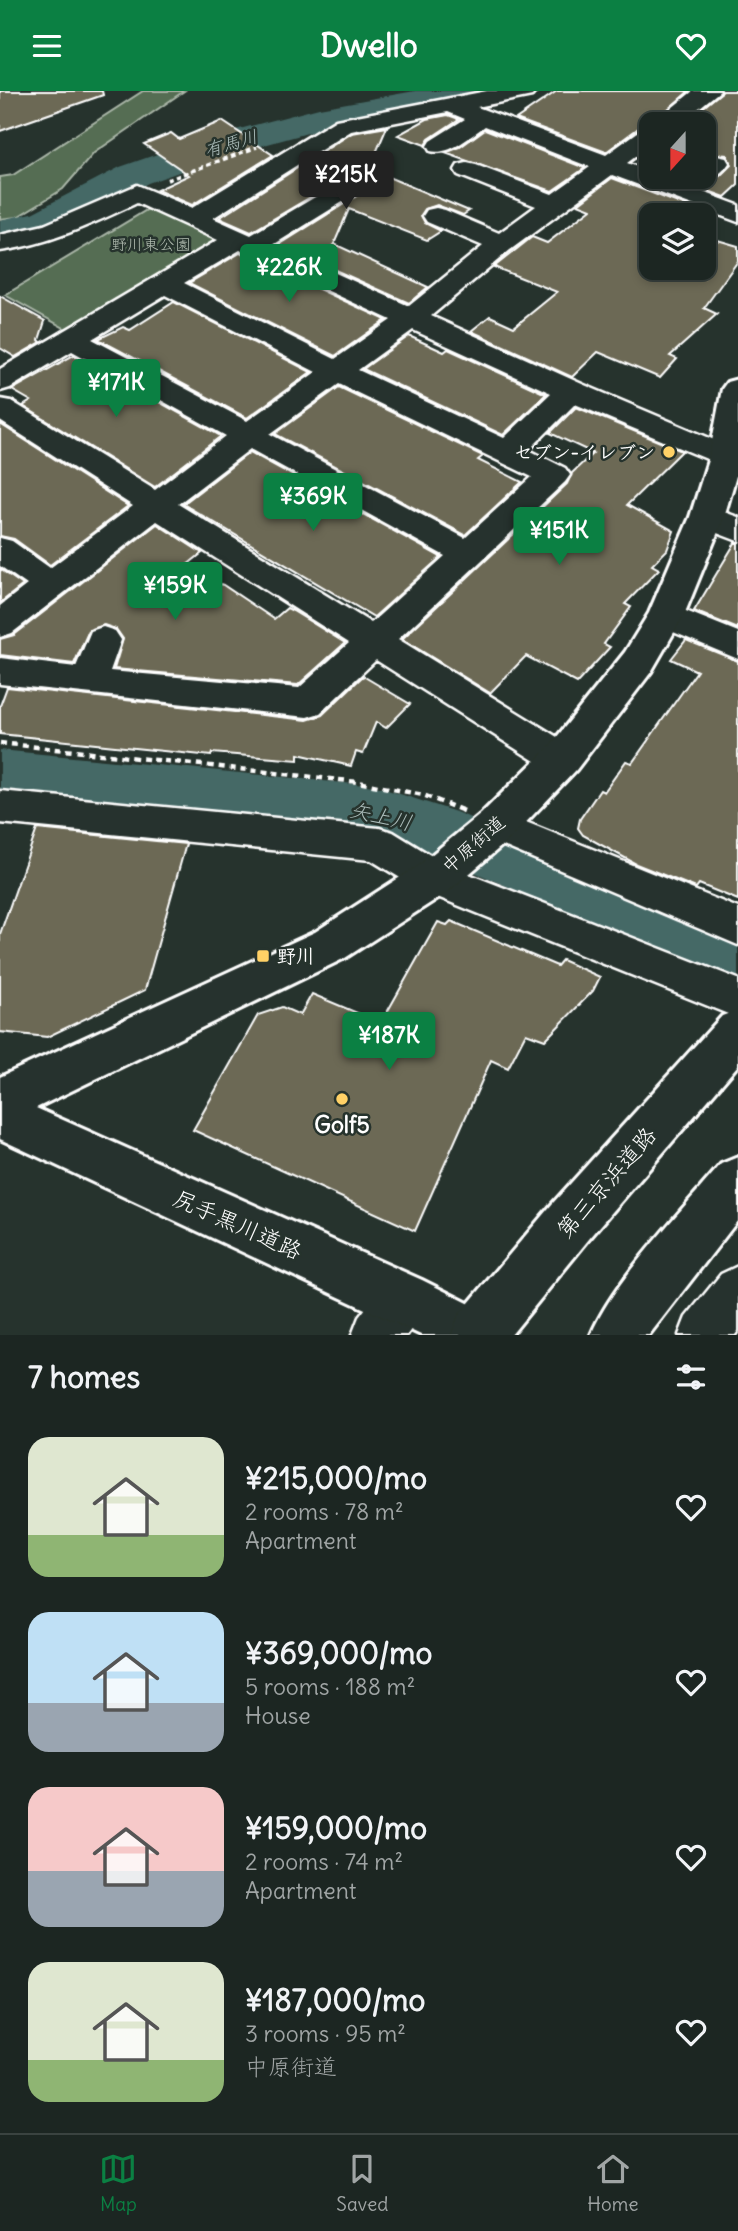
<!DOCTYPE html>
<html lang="en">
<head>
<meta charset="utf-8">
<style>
	:root { --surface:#1c2622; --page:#29322f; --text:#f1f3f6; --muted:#a0a5a5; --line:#3a4340; --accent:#0b8043 }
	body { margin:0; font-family:Delius,"Klee One",sans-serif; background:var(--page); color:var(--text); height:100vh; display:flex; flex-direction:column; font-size:26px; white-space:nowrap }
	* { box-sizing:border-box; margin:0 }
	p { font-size:23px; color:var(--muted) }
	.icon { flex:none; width:38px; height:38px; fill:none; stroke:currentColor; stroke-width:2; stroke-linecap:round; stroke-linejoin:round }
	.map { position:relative; height:1244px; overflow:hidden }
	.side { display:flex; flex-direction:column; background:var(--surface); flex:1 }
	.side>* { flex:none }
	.needle { width:46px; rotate:201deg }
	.fabs { position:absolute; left:639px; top:21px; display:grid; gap:14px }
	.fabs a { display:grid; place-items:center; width:77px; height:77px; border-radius:14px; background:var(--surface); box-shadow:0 4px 10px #0003,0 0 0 2px var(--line); font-size:35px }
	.price { position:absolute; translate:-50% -60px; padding:0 16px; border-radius:7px; background:var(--accent); color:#fff; font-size:23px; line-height:46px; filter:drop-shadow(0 2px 4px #0008) }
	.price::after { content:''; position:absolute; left:50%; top:42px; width:21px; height:16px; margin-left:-10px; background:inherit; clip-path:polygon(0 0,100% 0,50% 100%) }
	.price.active { background:#222; color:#fff }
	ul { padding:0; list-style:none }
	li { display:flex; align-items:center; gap:21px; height:175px; padding:0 28px }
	li span { display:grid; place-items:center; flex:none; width:196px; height:140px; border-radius:21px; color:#555 }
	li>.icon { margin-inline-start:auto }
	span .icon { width:84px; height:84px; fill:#fffc; stroke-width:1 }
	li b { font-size:30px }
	h2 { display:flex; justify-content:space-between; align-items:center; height:84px; padding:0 28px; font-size:30px }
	header { display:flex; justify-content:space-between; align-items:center; height:91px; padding:0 28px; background:var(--accent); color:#fff; font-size:32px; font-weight:800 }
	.tabs { display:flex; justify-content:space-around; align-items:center; height:98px; border-top:2px solid var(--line); background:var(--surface); font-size:19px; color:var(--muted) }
	.tabs a { display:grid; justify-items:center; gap:4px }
	.tabs .active { color:var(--accent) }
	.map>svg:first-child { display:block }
	.green { fill:#546d52; stroke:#aab6a8; stroke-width:2 }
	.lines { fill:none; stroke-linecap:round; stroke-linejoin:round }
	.river { fill:#446966; fill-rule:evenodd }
	.building { fill:#6c6955; stroke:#fff; stroke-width:2 }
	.minor-casing { stroke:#fff; stroke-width:5 }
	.major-casing { stroke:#fff; stroke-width:6 }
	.highway-casing { stroke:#fff; stroke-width:6 }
	.path-far2 { stroke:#fff; stroke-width:3.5; stroke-dasharray:5 3.5; stroke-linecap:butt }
	.path-far1 { stroke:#fff; stroke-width:4.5; stroke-dasharray:6 5; stroke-linecap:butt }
	.path { stroke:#fff; stroke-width:5; stroke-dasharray:9 6; stroke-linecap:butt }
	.minor { fill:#26332d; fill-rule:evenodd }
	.major { fill:#26332d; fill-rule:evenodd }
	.highway { fill:#26332d; fill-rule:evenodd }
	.poi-dot { fill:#ffd166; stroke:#26332d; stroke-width:2.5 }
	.labels { text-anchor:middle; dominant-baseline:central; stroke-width:5; stroke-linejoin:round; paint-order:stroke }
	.far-park-label { font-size:16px; fill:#b2bdb1; stroke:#26332d }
	.far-water-label { font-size:18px; font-style:italic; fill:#abbcba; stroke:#26332d }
	.poi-label { font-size:19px; font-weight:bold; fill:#fff; stroke:#26332d; text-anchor:end }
	.street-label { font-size:19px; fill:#fff; stroke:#26332d }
	.water-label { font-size:21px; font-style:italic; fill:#abbcba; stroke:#26332d }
	.near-poi-label { font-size:23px; font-weight:bold; fill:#fff; stroke:#26332d }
	.near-street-label { font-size:23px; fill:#fff; stroke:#26332d }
</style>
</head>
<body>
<header><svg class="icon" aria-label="menu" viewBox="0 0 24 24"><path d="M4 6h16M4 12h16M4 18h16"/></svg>Dwello<svg class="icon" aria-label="heart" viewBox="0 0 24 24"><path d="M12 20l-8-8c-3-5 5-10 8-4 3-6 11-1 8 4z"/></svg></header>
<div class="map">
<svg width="738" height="1244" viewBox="0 0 738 1244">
	<rect width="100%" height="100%" fill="#26332d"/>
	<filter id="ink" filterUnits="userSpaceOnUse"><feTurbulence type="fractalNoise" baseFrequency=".0143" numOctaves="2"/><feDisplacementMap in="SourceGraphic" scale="14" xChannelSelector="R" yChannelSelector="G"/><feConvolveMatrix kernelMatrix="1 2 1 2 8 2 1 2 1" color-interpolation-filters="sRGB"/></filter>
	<g filter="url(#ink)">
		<g class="green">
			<path d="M143 0H184L94 62 63 98 17 126 0 128V86L13 84Z"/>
			<path d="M150 117 221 149 68 239 5 204Z"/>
		</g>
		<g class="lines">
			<g class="river">
				<path d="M415 0H492L487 8 474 11 322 38 224 65 148 92 59 139 0 153V129L32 122 120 76 198 49 319 17Z"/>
				<path d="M0 659 375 695 456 721 738 838V895L416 756 375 743 0 705Z"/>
			</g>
		</g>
		<g class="building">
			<path d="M0 0H102L103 4 0 40Z"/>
			<path d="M557 0H689L650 34 640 36 606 61 516 28Z"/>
			<path d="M723 0H738V94L725 106 670 86H693L695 90H711L720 85 731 74 727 64 716 63 704 67V33L689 28Z"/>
			<path d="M448 24 459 28 429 48 425 54 398 44 427 28Z"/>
			<path d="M222 30 273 64 192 114 157 99 189 84 144 53 171 42 179 48Z"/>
			<path d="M387 36 369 78 469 120 463 124 437 114 425 118 421 124 425 132 441 140 427 149 349 118 334 153 428 196 409 212 279 154 363 101 369 94 363 87 352 84 343 87 251 141 219 127 352 42Z"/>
			<path d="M485 38 585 77 552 100 445 62 460 56Z"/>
			<path d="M612 87 710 124 704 131V124H651V177H681L704 186V145L738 155V170L704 217 717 223 670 265 677 268 660 287 598 261 572 286 471 240 490 225 514 236 557 201 494 176 532 146 547 152 591 118 578 113Z"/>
			<path d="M240 162 386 229 335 265 189 192Z"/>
			<path d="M0 205 45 230 39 249 41 251 15 266 0 257Z"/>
			<path d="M174 211 311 281 247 327 98 248 123 236 130 239Z"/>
			<path d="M409 245 444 261 448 258 546 303 503 344 363 278Z"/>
			<path d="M74 264 221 345 155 396 23 315 31 310 12 299Z"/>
			<path d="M339 296 483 365 478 369 522 391 465 444 275 343Z"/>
			<path d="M576 316 682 360 627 414 674 440 667 459 652 474 659 478 625 513 631 516 604 553 610 556 577 592 526 565 490 602 402 548 567 393 572 382 593 362 550 342Z"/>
			<path d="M0 333 128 415 50 474 14 448 0 445Z"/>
			<path d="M250 361 441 466 374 526 183 413Z"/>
			<path d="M157 433 202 462 181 479 223 494 274 528 287 517 293 520 345 552 298 594 114 578 123 548 116 538 104 534 89 539 74 573 0 564V548L14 544Z"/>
			<path d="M735 452H738V538L694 520Z"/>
			<path d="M0 478 23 494 0 512Z"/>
			<path d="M686 549 738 570V809L699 793 696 797 636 773 583 744 578 737 580 728 600 699 604 701 626 670 632 672 697 580 671 568Z"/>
			<path d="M363 585 410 613 386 637 376 631 363 663 356 661 351 675 298 663V669L212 662 211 665 0 643V615L7 596 307 629 322 624Z"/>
			<path d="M37 738 186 753 145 899 47 946 0 941V843Z"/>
			<path d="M451 830 557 875 562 869 600 886 593 900 545 949 526 942 508 977 491 969 415 1140 193 1039 258 924 282 916 300 924 312 903 381 932 438 831 447 834Z"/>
		</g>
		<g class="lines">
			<g class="minor-casing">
				<g id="minor">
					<path d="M487 0H536L532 5 477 16 606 64 642 38 651 36V54L627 72 651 81V86H663L738 114V131L612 84 510 159 431 225 582 293 738 359V381L575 313 529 359 565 377 570 384 565 391 398 548 575 657 581 668 575 679 562 683 549 679 376 569 320 622 307 626 0 593V567L76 576 91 540 103 536 115 540 121 549 110 580 299 597 349 552 157 430 12 542 0 546V515L27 494 0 475V447L12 450 50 477 133 415 0 330V308L11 310 155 399 226 345 72 260 10 297 0 300V278L218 149 137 112C92 133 50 153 0 160V144L44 134 137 94 192 117 336 29ZM448 21 465 28 430 50 427 55 430 60C450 65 469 46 485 35L590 76 552 103 476 74 467 72 458 74 455 79 458 84 536 115 499 142 445 119 436 117 427 119 423 125 427 131 483 155 409 215 273 154 362 99 366 94 362 89 353 86 344 89 251 144 213 127 351 40ZM240 159 391 229 335 268 184 192ZM165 204 316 281 247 330 92 248ZM413 239 551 302 504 347 358 279ZM339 293 532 386 465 447 270 343ZM250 358 445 465 371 532 178 413Z"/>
					<path d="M693 0H720L679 33H652Z"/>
					<path d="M717 65 726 67 729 72C721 84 710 91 695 87L704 86V70Z"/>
					<path d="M707 415 738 426V450L696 434 691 426 696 418Z"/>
					<path d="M666 512 738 541V568L654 533 649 524 654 515Z"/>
					<path d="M0 700 379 737 393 741 448 775 738 888V927L420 799 371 769 0 732Z"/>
					<path d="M496 719 738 817V854L482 746 476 735 482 724Z"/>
					<path d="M738 1175V1240L735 1244H679L686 1226 721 1183Z"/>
					<path d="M404 1182 421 1190 429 1207 421 1224 407 1244H352L359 1226 387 1190Z"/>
				</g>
			</g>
			<g class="major-casing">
				<path id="major" d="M738 288V378L724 426 684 524 651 581 576 679 511 747 449 800 345 867 36 1017 422 1189 494 1225 501 1244H421L0 1048V986L315 841 419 774 481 723 548 657 625 561 649 522 690 426 709 366 722 298 727 291Z"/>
			</g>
			<g class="highway-casing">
				<g id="highway">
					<path d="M738 919V974L589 1148 511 1244H451L458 1225 553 1112 722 925Z"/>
					<path d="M738 1066V1129L649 1244H591C613 1190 682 1120 721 1073Z"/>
				</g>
			</g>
			<path class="path-far2" d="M167 89 257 56"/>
			<path class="path-far1" d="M0 652 358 691 423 704 464 720"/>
			<path class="path" d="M461 719 464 720"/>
			<use href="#minor" class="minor"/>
			<use href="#major" class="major"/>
			<use href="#highway" class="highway"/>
		</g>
	</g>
	<g class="poi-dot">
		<circle cx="669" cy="361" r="7"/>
		<rect x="256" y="858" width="14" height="14" rx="3.5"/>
		<circle cx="342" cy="1008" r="7"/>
	</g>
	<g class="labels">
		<g class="far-park-label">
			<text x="151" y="153">野川東公園</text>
		</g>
		<g class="far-water-label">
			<text transform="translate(231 52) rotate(-16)">有馬川</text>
		</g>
		<g class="poi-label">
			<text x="655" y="361">セブン-イレブン</text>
			<text x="277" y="865" text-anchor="start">野川</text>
		</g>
		<g class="street-label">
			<text transform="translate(473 753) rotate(-41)">中原街道</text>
		</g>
		<g class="water-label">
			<text transform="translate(381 725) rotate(13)">矢上川</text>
		</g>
		<g class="near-poi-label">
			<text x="342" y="1033">Golf5</text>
		</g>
		<g class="near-street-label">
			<text transform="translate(606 1091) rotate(-49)">第三京浜道路</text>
			<text transform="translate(238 1133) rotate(24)">尻手黒川道路</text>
		</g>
	</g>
</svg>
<div class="fabs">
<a><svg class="needle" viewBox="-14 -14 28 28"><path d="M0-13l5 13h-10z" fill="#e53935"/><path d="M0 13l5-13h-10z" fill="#a0a5a5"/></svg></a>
<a><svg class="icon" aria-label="layers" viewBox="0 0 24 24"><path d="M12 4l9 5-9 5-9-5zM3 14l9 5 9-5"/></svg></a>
</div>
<b class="price active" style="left:346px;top:120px">¥215K</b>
<b class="price" style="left:289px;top:213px">¥226K</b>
<b class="price" style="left:116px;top:328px">¥171K</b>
<b class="price" style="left:313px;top:442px">¥369K</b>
<b class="price" style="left:559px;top:476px">¥151K</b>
<b class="price" style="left:175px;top:531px">¥159K</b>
<b class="price" style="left:389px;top:981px">¥187K</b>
</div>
<section class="side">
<h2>7 homes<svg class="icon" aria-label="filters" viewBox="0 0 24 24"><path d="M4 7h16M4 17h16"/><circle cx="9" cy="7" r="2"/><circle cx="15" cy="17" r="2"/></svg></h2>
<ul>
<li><span style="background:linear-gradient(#dfe7d0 70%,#8fb573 0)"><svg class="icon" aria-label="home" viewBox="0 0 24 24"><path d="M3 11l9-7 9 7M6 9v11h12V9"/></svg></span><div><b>¥215,000/mo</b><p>2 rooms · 78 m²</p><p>Apartment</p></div><svg class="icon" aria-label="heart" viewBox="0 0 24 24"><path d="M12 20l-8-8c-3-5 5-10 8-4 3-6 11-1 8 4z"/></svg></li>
<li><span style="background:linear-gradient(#bfe0f5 65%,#9aa5b1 0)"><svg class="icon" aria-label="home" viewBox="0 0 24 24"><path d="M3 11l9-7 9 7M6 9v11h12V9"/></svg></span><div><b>¥369,000/mo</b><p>5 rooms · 188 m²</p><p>House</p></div><svg class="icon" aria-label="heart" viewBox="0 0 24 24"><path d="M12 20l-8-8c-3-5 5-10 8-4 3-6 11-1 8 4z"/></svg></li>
<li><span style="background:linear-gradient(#f6c9c9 60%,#9aa5b1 0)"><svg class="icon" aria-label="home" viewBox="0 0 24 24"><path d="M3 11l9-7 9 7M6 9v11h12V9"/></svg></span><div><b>¥159,000/mo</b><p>2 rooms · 74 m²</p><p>Apartment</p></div><svg class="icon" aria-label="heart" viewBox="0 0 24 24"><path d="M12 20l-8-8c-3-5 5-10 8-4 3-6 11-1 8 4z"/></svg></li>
<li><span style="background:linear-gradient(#dfe7d0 70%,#8fb573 0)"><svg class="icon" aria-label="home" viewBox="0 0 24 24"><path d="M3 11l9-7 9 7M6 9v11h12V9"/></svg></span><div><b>¥187,000/mo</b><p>3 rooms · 95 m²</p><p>中原街道</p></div><svg class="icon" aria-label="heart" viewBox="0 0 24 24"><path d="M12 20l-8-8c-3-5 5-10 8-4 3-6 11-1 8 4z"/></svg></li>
</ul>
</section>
<nav class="tabs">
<a class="active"><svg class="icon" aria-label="map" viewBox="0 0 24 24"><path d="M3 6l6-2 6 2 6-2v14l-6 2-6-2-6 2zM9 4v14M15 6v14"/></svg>Map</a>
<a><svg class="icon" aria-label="saved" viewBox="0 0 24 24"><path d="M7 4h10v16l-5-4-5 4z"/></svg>Saved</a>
<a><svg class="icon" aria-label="home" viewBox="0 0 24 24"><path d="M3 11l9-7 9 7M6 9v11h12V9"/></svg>Home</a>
</nav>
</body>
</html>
